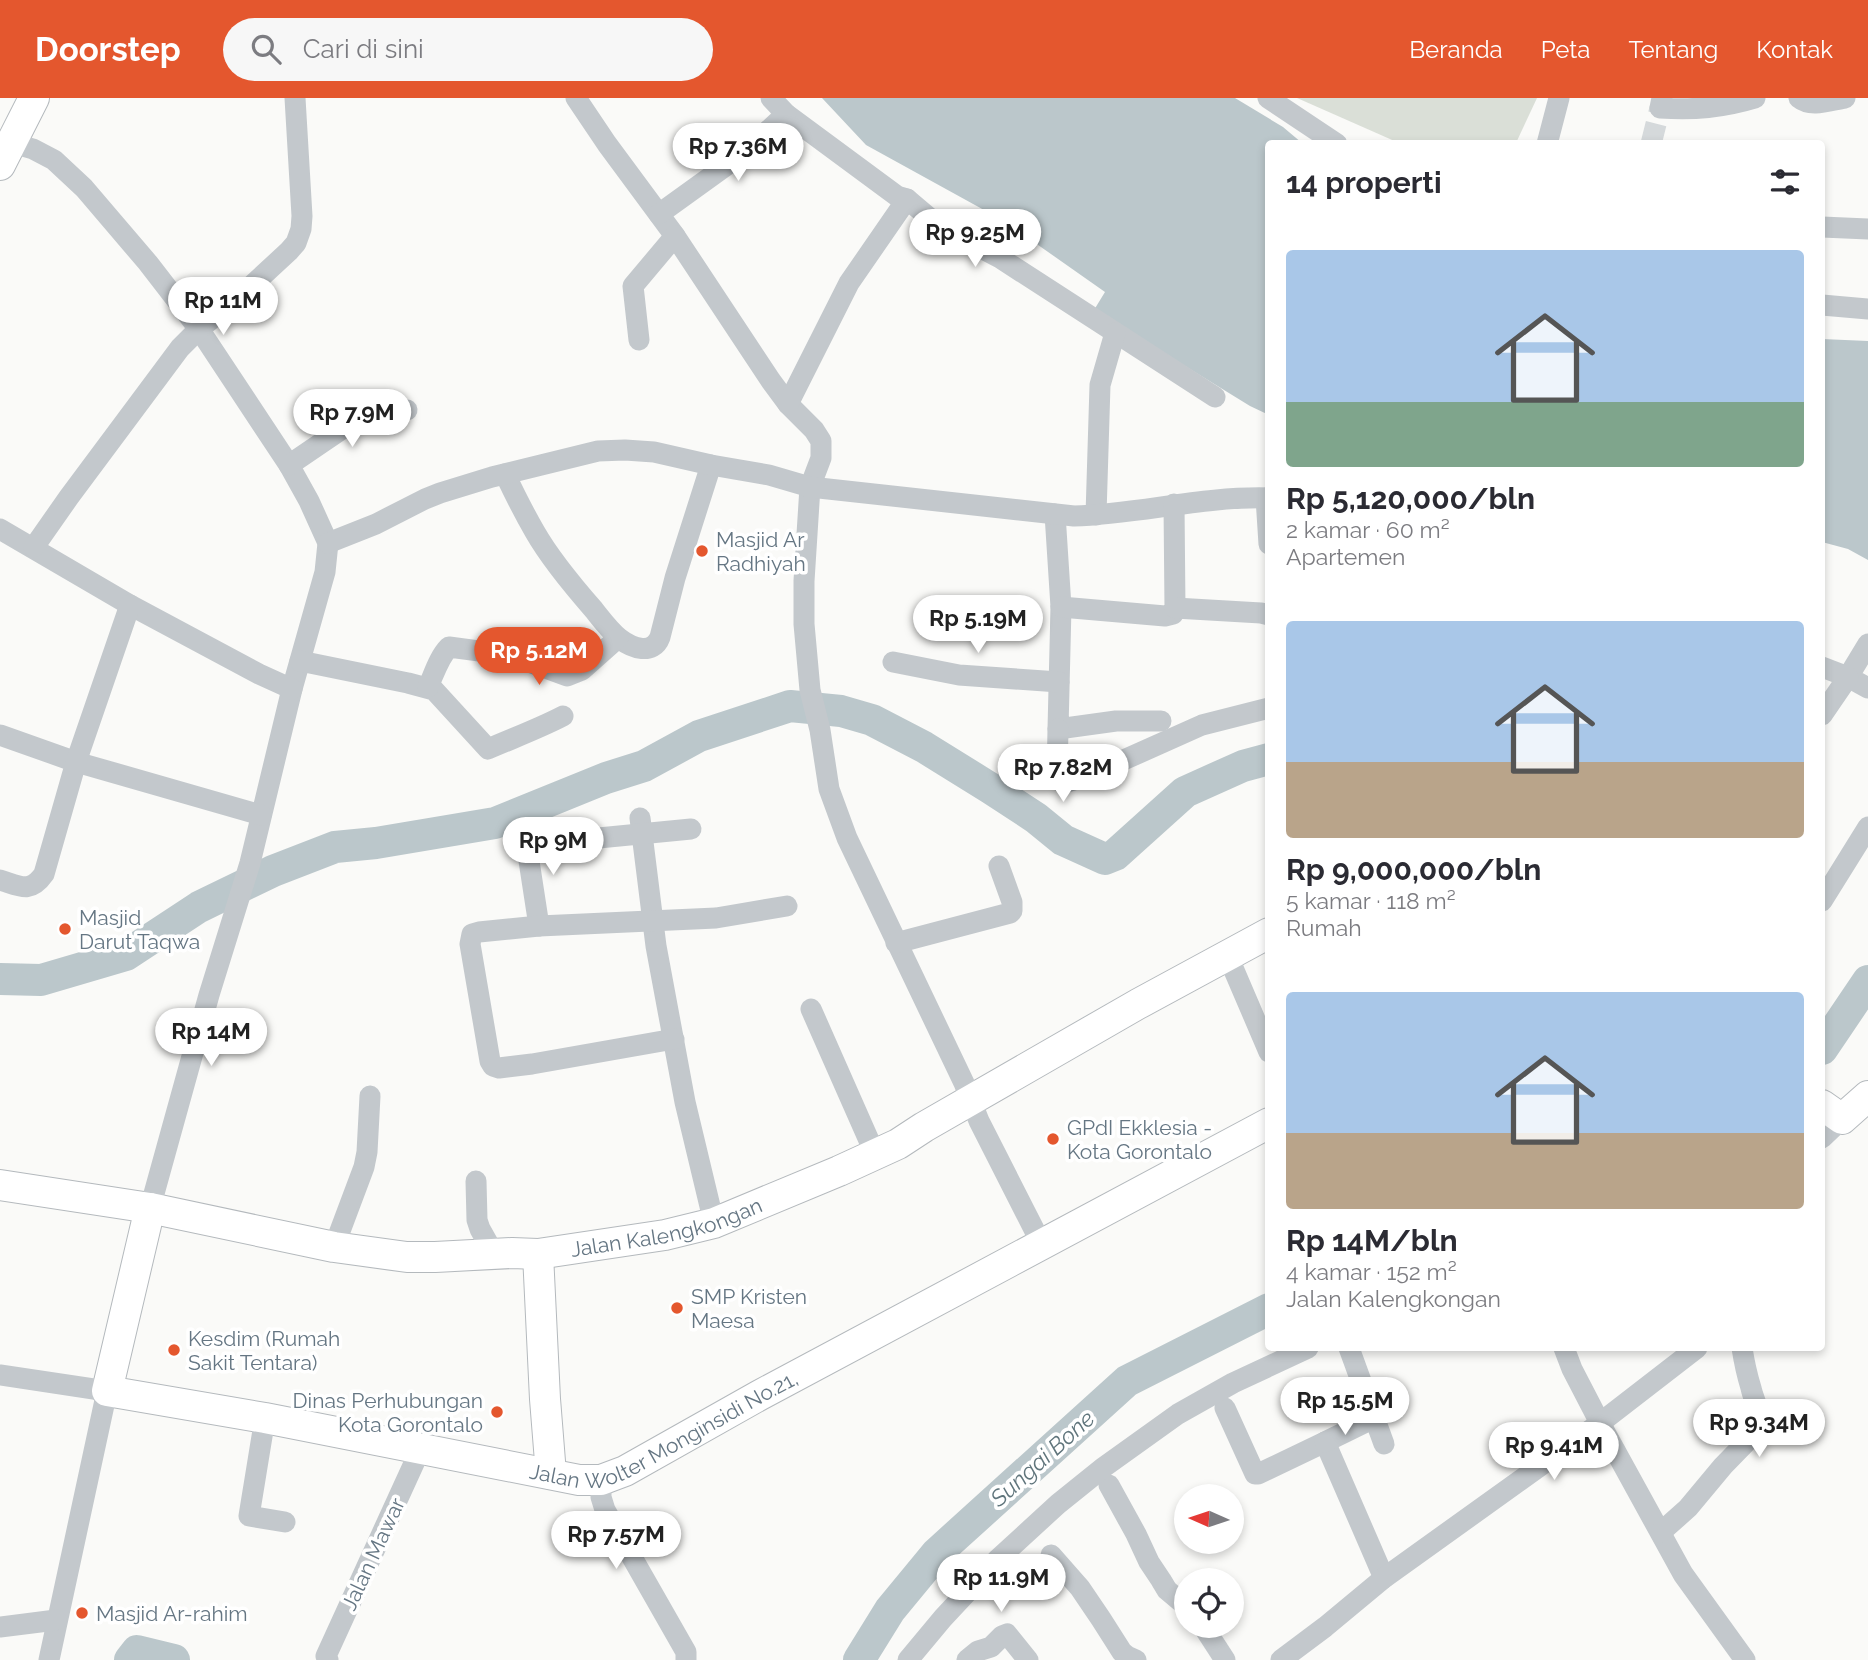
<!DOCTYPE html>
<html lang="id">
<head>
<meta charset="utf-8">
<style>
	:root { --surface:#fff; --page:#f7f7f7; --text:#2b2b33; --muted:#7c7c81; --accent:#e4572e }
	body { margin:0; font-family:Raleway,sans-serif; background:var(--page); color:var(--text); height:100vh; display:flex; flex-direction:column; font-size:26px; white-space:nowrap }
	* { box-sizing:border-box; margin:0 }
	p { font-size:23px; color:var(--muted) }
	.icon { flex:none; width:38px; height:38px; fill:none; stroke:currentColor; stroke-width:2; stroke-linecap:round; stroke-linejoin:round }
	.map { position:relative; flex:1; overflow:hidden }
	.drawer { position:absolute; left:1265px; top:42px; width:560px; height:1211px; display:flex; flex-direction:column; background:var(--surface); border-radius:7px; box-shadow:0 4px 10px #0003 }
	.drawer>* { flex:none }
	.needle { width:46px; rotate:273deg }
	.buttons { position:absolute; left:1174px; top:1386px; display:grid; gap:14px }
	.buttons a { display:grid; place-items:center; width:70px; height:70px; border-radius:50%; background:var(--surface); box-shadow:0 4px 10px #0003; font-size:35px }
	.price { position:absolute; translate:-50% -60px; padding:0 16px; border-radius:24px; background:#fff; color:#222; font-size:23px; line-height:46px; filter:drop-shadow(0 2px 4px #0008) }
	.price::after { content:''; position:absolute; left:50%; top:42px; width:21px; height:16px; margin-left:-10px; background:inherit; clip-path:polygon(0 0,100% 0,50% 100%) }
	.price.active { background:var(--accent); color:#fff }
	ul { padding:0; list-style:none }
	li { display:grid; align-content:center; gap:14px; height:371px; padding:0 21px }
	li span { display:grid; place-items:center; height:217px; border-radius:7px; color:#555 }
	li>.icon { margin-inline-start:auto }
	span .icon { width:126px; height:126px; fill:#fffc; stroke-width:1 }
	li b { font-size:30px }
	h2 { display:flex; justify-content:space-between; align-items:center; height:84px; padding:0 21px; font-size:30px }
	header { display:flex; align-items:center; gap:42px; box-sizing:border-box; height:98px; padding:0 35px; background:var(--accent); color:#fff }
	header strong { font-size:33px }
	nav { display:flex; gap:38px; margin-inline-start:auto; font-size:24px }
	.search { width:490px; height:63px; background:var(--page); display:flex; align-items:center; gap:18px; box-sizing:border-box; padding:0 24px; border-radius:38px; color:var(--muted); font-size:26px }
	.map>svg:first-child { display:block }
	.green { fill:#dadfd7 }
	.water { fill:#bbc7cb }
	.lines { fill:none; stroke-linecap:round; stroke-linejoin:round }
	.river { stroke:#bbc7cb; stroke-width:32 }
	.minor-tunnel { stroke:#d5d9db; stroke-width:21; stroke-dasharray:21 10; stroke-linecap:butt }
	.highway-casing { stroke:#b4b9bd; stroke-width:32 }
	.minor { stroke:#c3c8cc; stroke-width:21 }
	.highway { stroke:#fff; stroke-width:30 }
	.poi-dot { fill:#e4572e; stroke:#fff; stroke-width:2.5 }
	.labels { text-anchor:middle; dominant-baseline:central; stroke-width:7; stroke-linejoin:round; paint-order:stroke }
	.poi-label { font-size:21px; fill:#657683; stroke:#fff; text-anchor:start }
	.street-label { font-size:21px; fill:#657683; stroke:#fff }
	.water-label { font-size:23px; font-style:italic; fill:#60757c; stroke:#fff }
</style>
</head>
<body>
<header>
<strong>Doorstep</strong>
<div class="search"><svg class="icon" aria-label="search" viewBox="0 0 24 24"><circle cx="10" cy="10" r="6"/><path d="M15 15l6 6"/></svg>Cari di sini</div>
<nav><a>Beranda</a><a>Peta</a><a>Tentang</a><a>Kontak</a></nav>
</header>
<div class="map">
<svg width="1868" height="1562" viewBox="0 0 1868 1562">
	<rect width="100%" height="100%" fill="#fafaf8"/>
	<path class="green" d="M1297 0H1537L1516 45H1399Z"/>
	<g class="water">
		<path d="M822 0H1235L1283 29 1302 45 1269 46V317L1250 308 1094 212 1105 194 1004 123 866 47Z"/>
		<path d="M1822 241 1868 243V462L1848 451 1822 444Z"/>
	</g>
	<g class="lines">
		<g class="river">
			<path d="M0 881 41 882 126 857 199 809 273 773 335 749 376 745 495 725 606 680 644 668 699 638 790 608 841 613 872 622 924 649 990 690 1036 720 1063 742 1105 761 1115 757 1185 694 1243 668 1269 661"/>
			<path d="M1822 951 1868 883"/>
			<path d="M130 1562 137 1553 174 1562"/>
			<path d="M859 1562 890 1512 937 1455 1127 1283 1269 1211"/>
		</g>
		<path class="minor-tunnel" d="M1651 46 1660 10"/>
		<g class="highway-casing">
			<g id="highway">
				<path d="M0 67 34 0"/>
				<path d="M1822 1007 1842 1021 1868 998"/>
				<path id="s1" d="M0 1087 150 1110 334 1149 407 1159H435L512 1155 538 1156 665 1137 714 1125 839 1073 898 1046 924 1029 1138 906 1269 835"/>
				<path id="s2" d="M150 1110 107 1293 265 1320 579 1382H601L625 1373 760 1297 1269 1025"/>
				<path d="M538 1156 545 1301 551 1376"/>
			</g>
		</g>
		<g class="minor">
			<path d="M576 0 607 46 675 138 771 283 788 306 814 332 821 343V360L810 389 804 483V526L810 592 820 632 829 691 847 740 964 985 979 1023 1041 1145"/>
			<path d="M771 0 786 16 897 98 907 101 933 123 956 137 1000 160 1215 299"/>
			<path d="M1268 0 1337 46"/>
			<path d="M1662 0 1660 10C1695 12 1722 10 1755 0"/>
			<path d="M1799 0C1811 10 1831 2 1845 0"/>
			<path d="M0 44 10 48 19 47 33 51 54 62 84 90 148 165 199 231 289 367 309 403 328 445 325 474 292 591 250 765 209 897 150 1110"/>
			<path d="M1547 46 1559 0"/>
			<path d="M659 116 745 54 786 16"/>
			<path d="M1822 129 1868 131"/>
			<path d="M1822 207 1868 211"/>
			<path d="M639 242 633 188 675 138"/>
			<path d="M788 306 849 185 907 101"/>
			<path d="M289 367 361 318 368 316 407 312"/>
			<path d="M505 376C514 395 524 415 535 434 551 462 573 488 594 512 602 522 610 533 620 541 632 550 653 558 660 539L675 480 711 367"/>
			<path d="M1266 400 1269 446"/>
			<path d="M1055 416 1061 509 1058 631 1116 623H1161"/>
			<path d="M1096 417 1100 287 1115 235"/>
			<path d="M0 431 130 507 259 576 292 591"/>
			<path d="M328 445 376 426 425 401 440 395 492 379 598 353 625 352 654 354 711 367 769 377 810 389 1074 418C1139 416 1203 398 1269 400"/>
			<path d="M34 449 69 399 180 250 199 231 236 202 289 153 296 145 301 131 302 118 295 0"/>
			<path d="M1061 509 1165 518 1173 516 1175 510 1174 406"/>
			<path d="M1175 510 1261 515 1269 517"/>
			<path d="M1868 546 1848 579 1868 590"/>
			<path d="M300 563 408 585 434 592 488 651C513 640 538 631 563 618"/>
			<path d="M893 564 959 577 1059 584"/>
			<path d="M1822 569 1848 579 1822 617"/>
			<path d="M428 589C434 576 439 559 449 549L510 557 567 578 582 572 618 540"/>
			<path d="M1058 631 1057 680 1060 683 1064 685 1107 672 1119 664 1202 627 1269 610"/>
			<path d="M0 637 76 664 261 717"/>
			<path d="M640 720 656 848 685 1004 714 1125"/>
			<path d="M525 737 539 828"/>
			<path d="M578 742 691 731"/>
			<path d="M0 782C20 788 30 796 44 776L76 664 130 507"/>
			<path d="M1822 803 1868 729"/>
			<path d="M896 845 1010 815 1012 813V804L999 768"/>
			<path d="M1227 856 1269 954"/>
			<path d="M811 911 875 1056"/>
			<path d="M674 941 532 966 499 970 493 968 490 963 470 846 472 836 479 834 539 828 716 820 787 808"/>
			<path d="M1822 1040 1842 1021"/>
			<path d="M476 1083 477 1122 480 1131 494 1156"/>
			<path d="M334 1149 364 1069 367 1054 370 998"/>
			<path d="M1349 1250 1384 1346"/>
			<path d="M1564 1250 1572 1271 1600 1325 1683 1476 1745 1562"/>
			<path d="M0 1277 107 1293 49 1562"/>
			<path d="M1225 1310 1255 1376H1258L1325 1344 1384 1480"/>
			<path d="M265 1320 249 1418 285 1424"/>
			<path d="M1325 1344 1374 1320"/>
			<path d="M601 1382V1399L605 1412 686 1554V1562"/>
			<path d="M1109 1387 1136 1436 1149 1464 1161 1482 1167 1492 1186 1508"/>
			<path d="M1661 1434 1688 1410 1723 1368 1759 1331C1763 1317 1754 1304 1751 1290 1747 1277 1744 1263 1742 1250"/>
			<path d="M1051 1457 1080 1490 1101 1521 1122 1554 1127 1558 1136 1562"/>
			<path d="M1203 1528 1225 1562"/>
			<path d="M0 1529 56 1522"/>
			<path d="M328 1562 326 1558 421 1350"/>
			<path d="M908 1562 943 1520 998 1461 1058 1406 1104 1369 1178 1316 1233 1285 1308 1250"/>
			<path d="M967 1562 978 1553 991 1549 1002 1538 1007 1536 1028 1562"/>
			<path d="M1281 1562 1325 1529 1384 1480 1600 1325 1697 1250"/>
		</g>
		<use href="#highway" class="highway"/>
	</g>
	<g class="poi-dot">
		<circle cx="702" cy="453" r="7"/>
		<circle cx="65" cy="831" r="7"/>
		<circle cx="1053" cy="1041" r="7"/>
		<circle cx="677" cy="1210" r="7"/>
		<circle cx="174" cy="1252" r="7"/>
		<circle cx="497" cy="1314" r="7"/>
		<circle cx="82" cy="1515" r="7"/>
	</g>
	<g class="labels">
		<g class="poi-label">
			<text x="716" y="441">Masjid Ar<tspan x="716" dy="24">Radhiyah</tspan></text>
			<text x="79" y="819">Masjid<tspan x="79" dy="24">Darut Taqwa</tspan></text>
			<text x="1067" y="1029">GPdI Ekklesia -<tspan x="1067" dy="24">Kota Gorontalo</tspan></text>
			<text x="691" y="1198">SMP Kristen<tspan x="691" dy="24">Maesa</tspan></text>
			<text x="188" y="1240">Kesdim (Rumah<tspan x="188" dy="24">Sakit Tentara)</tspan></text>
			<text x="483" y="1302" text-anchor="end">Dinas Perhubungan<tspan x="483" dy="24">Kota Gorontalo</tspan></text>
			<text x="96" y="1515">Masjid Ar-rahim</text>
		</g>
		<g class="street-label">
			<text stroke="none"><textPath href="#s1" startOffset="676">Jalan Kalengkongan</textPath></text>
			<text stroke="none"><textPath href="#s2" startOffset="765">Jalan Wolter Monginsidi No.21,</textPath></text>
			<text transform="translate(373 1456) rotate(-65)">Jalan Mawar</text>
		</g>
		<g class="water-label">
			<text transform="translate(1042 1360) rotate(-42)">Sungai Bone</text>
		</g>
	</g>
</svg>
<div class="buttons">
<a><svg class="needle" viewBox="-14 -14 28 28"><path d="M0-13l5 13h-10z" fill="#e53935"/><path d="M0 13l5-13h-10z" fill="#7c7c81"/></svg></a>
<a><svg class="icon" aria-label="locate" viewBox="0 0 24 24"><circle cx="12" cy="12" r="6"/><path d="M12 2v4M12 18v4M2 12h4M18 12h4"/></svg></a>
</div>
<b class="price" style="left:738px;top:85px">Rp 7.36M</b>
<b class="price" style="left:975px;top:171px">Rp 9.25M</b>
<b class="price" style="left:223px;top:239px">Rp 11M</b>
<b class="price" style="left:352px;top:351px">Rp 7.9M</b>
<b class="price" style="left:978px;top:557px">Rp 5.19M</b>
<b class="price active" style="left:539px;top:589px">Rp 5.12M</b>
<b class="price" style="left:1063px;top:706px">Rp 7.82M</b>
<b class="price" style="left:553px;top:779px">Rp 9M</b>
<b class="price" style="left:211px;top:970px">Rp 14M</b>
<b class="price" style="left:1345px;top:1339px">Rp 15.5M</b>
<b class="price" style="left:1759px;top:1361px">Rp 9.34M</b>
<b class="price" style="left:1554px;top:1384px">Rp 9.41M</b>
<b class="price" style="left:616px;top:1473px">Rp 7.57M</b>
<b class="price" style="left:1001px;top:1516px">Rp 11.9M</b>
<section class="drawer">
<h2>14 properti<svg class="icon" aria-label="filters" viewBox="0 0 24 24"><path d="M4 7h16M4 17h16"/><circle cx="9" cy="7" r="2"/><circle cx="15" cy="17" r="2"/></svg></h2>
<ul>
<li><span style="background:linear-gradient(#a9c7e8 70%,#7fa58c 0)"><svg class="icon" aria-label="home" viewBox="0 0 24 24"><path d="M3 11l9-7 9 7M6 9v11h12V9"/></svg></span><div><b>Rp 5,120,000/bln</b><p>2 kamar · 60 m²</p><p>Apartemen</p></div></li>
<li><span style="background:linear-gradient(#a9c7e8 65%,#b9a48a 0)"><svg class="icon" aria-label="home" viewBox="0 0 24 24"><path d="M3 11l9-7 9 7M6 9v11h12V9"/></svg></span><div><b>Rp 9,000,000/bln</b><p>5 kamar · 118 m²</p><p>Rumah</p></div></li>
<li><span style="background:linear-gradient(#a9c7e8 65%,#b9a48a 0)"><svg class="icon" aria-label="home" viewBox="0 0 24 24"><path d="M3 11l9-7 9 7M6 9v11h12V9"/></svg></span><div><b>Rp 14M/bln</b><p>4 kamar · 152 m²</p><p>Jalan Kalengkongan</p></div></li>
</ul>
</section>
</div>
</body>
</html>
